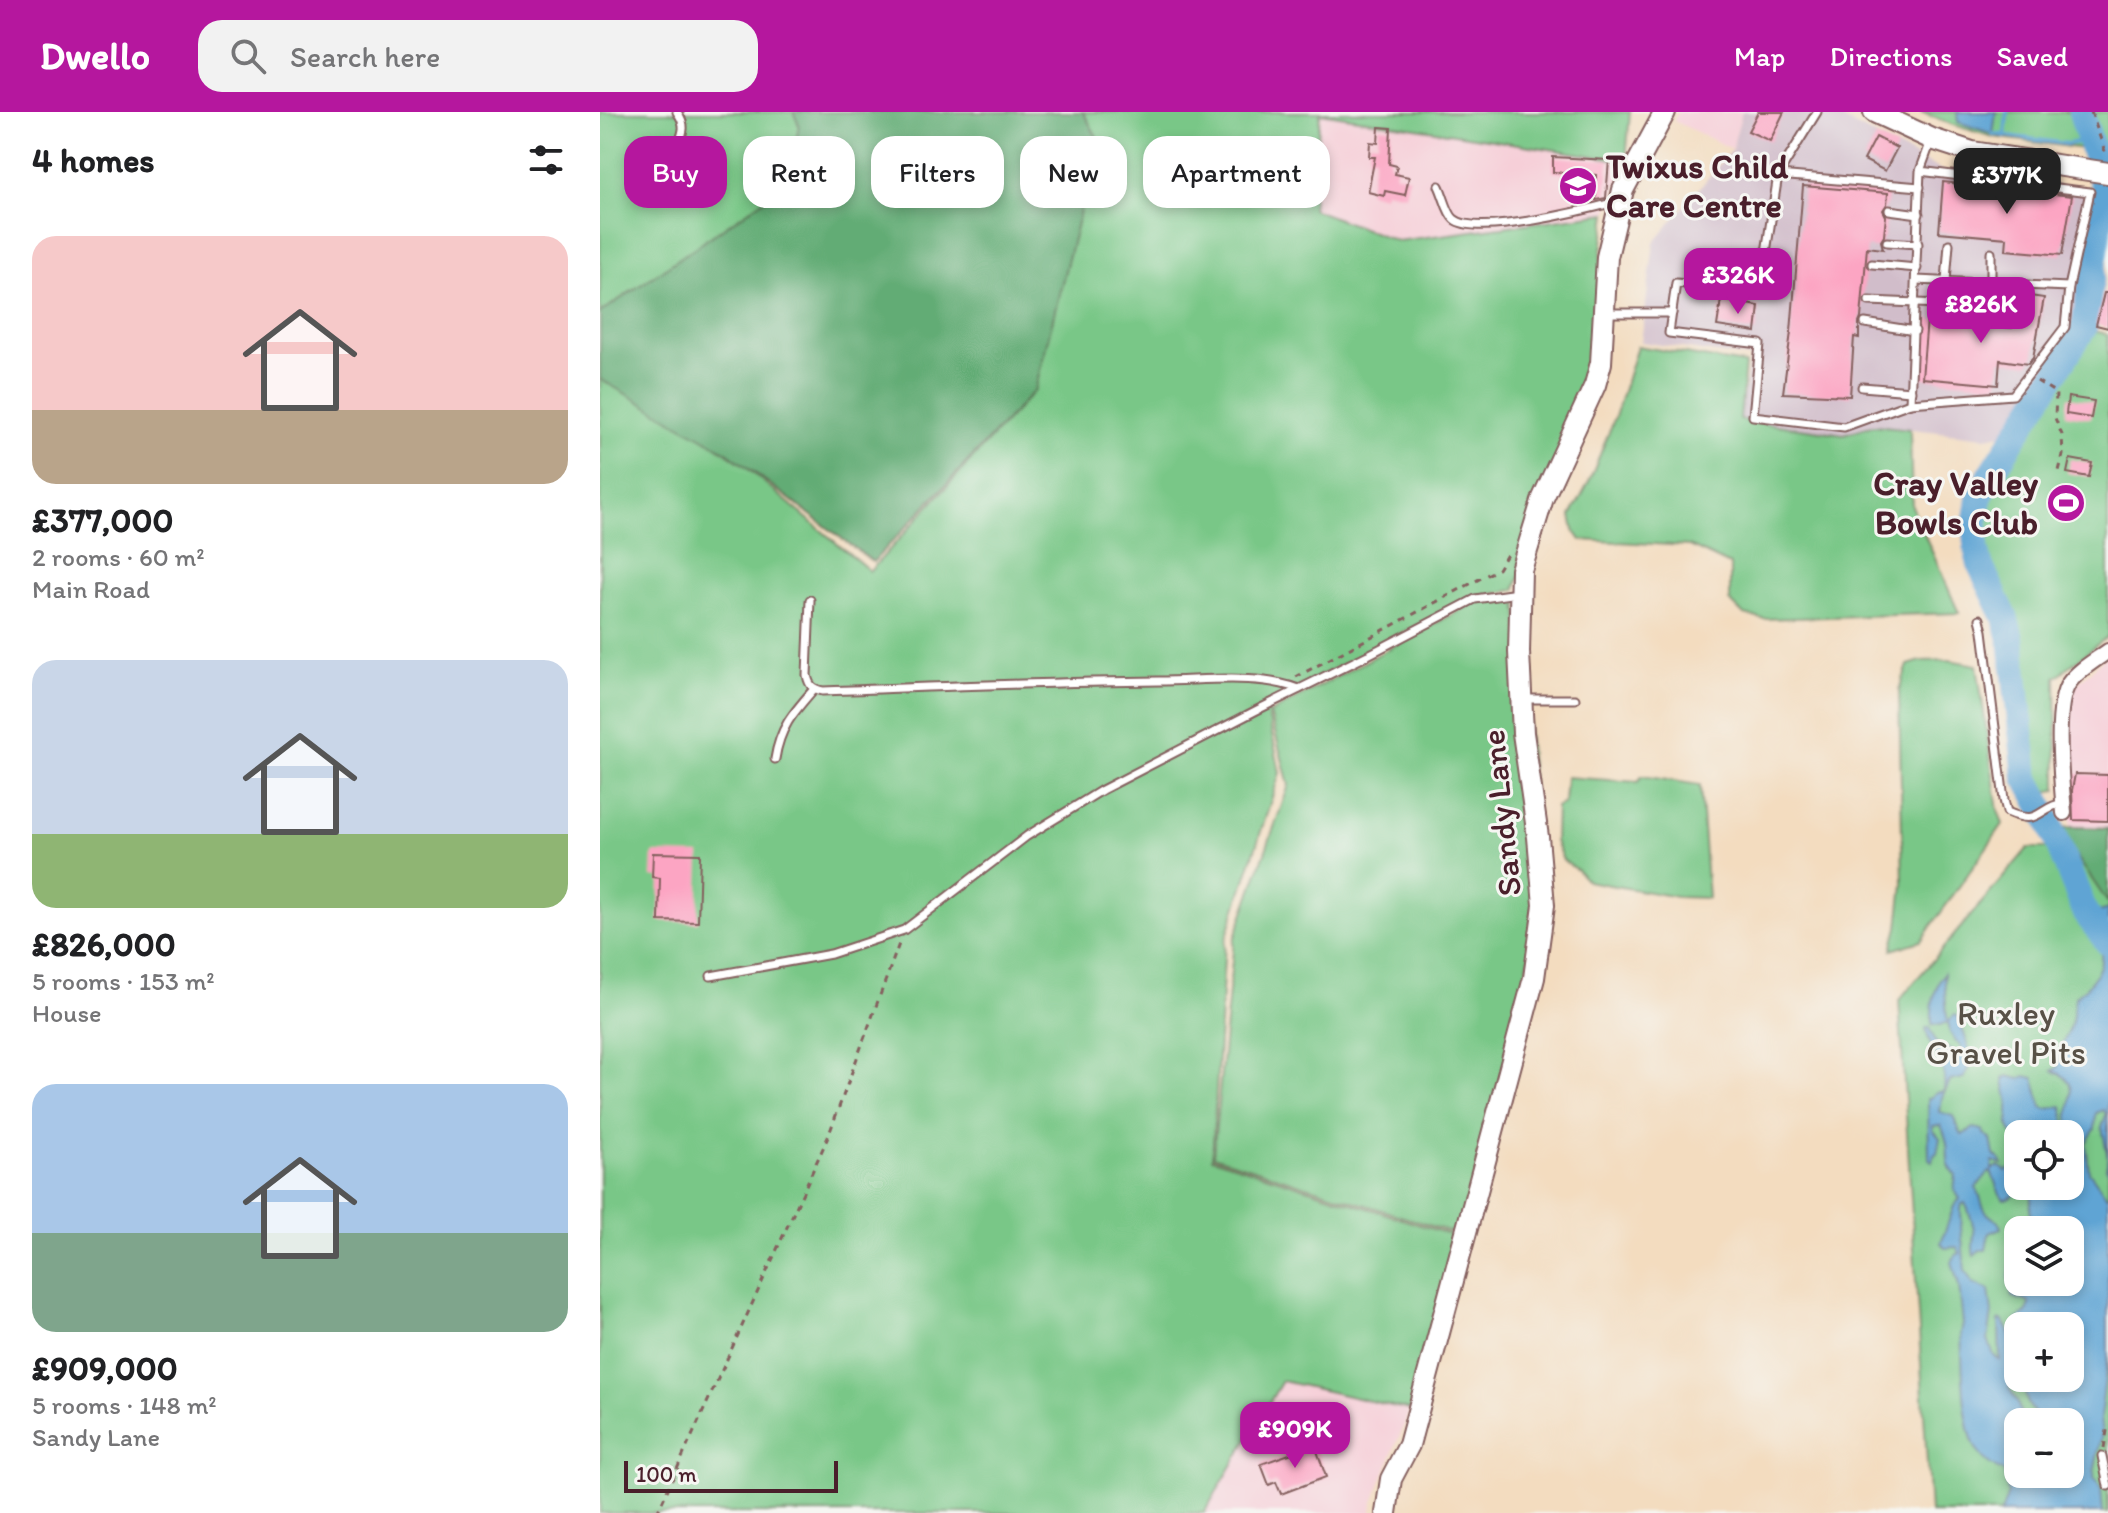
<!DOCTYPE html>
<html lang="en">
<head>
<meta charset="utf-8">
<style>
	:root { --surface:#fff; --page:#f2f2f2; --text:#202124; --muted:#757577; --accent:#b5179e }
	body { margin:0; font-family:Itim,sans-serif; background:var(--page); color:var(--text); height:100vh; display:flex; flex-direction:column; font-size:30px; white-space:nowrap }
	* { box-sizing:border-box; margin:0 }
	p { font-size:26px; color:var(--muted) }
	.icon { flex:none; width:44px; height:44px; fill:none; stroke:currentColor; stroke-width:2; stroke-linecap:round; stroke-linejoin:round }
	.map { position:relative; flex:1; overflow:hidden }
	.drawer { display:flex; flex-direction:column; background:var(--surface); width:600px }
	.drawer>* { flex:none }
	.top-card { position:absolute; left:24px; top:24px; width:760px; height:72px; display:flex; gap:16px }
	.controls { position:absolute; left:1404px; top:1008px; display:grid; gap:16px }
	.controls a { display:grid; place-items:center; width:80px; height:80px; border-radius:16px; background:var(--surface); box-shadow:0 4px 12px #0003; font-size:40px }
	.scale { position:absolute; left:24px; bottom:20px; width:214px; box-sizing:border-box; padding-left:8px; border:4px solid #4a1f2b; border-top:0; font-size:22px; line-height:28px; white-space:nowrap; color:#4a1f2b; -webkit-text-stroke:6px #f6f6f2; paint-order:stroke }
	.price { position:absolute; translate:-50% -68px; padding:0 18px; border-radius:16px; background:var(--accent); color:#fff; font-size:26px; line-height:52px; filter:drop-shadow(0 2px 4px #0008) }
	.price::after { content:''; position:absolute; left:50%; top:48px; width:24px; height:18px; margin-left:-12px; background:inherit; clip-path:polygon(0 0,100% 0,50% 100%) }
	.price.current { background:#222; color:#fff }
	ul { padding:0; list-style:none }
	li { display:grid; align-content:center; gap:16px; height:424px; padding:0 32px }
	li span { display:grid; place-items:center; height:248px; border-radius:24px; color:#555 }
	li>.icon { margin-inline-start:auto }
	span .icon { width:144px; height:144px; fill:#fffc; stroke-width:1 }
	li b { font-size:34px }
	h2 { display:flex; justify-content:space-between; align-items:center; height:96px; padding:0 32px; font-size:34px }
	.tag { padding:0 28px; border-radius:24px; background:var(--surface); box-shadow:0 4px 12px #0003; font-size:28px; line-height:72px }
	.tag.current { background:var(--accent); color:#fff }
	header { display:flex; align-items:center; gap:48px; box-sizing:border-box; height:112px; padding:0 40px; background:var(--accent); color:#fff }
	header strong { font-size:38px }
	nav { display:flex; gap:44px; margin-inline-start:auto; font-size:28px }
	.search { width:560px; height:72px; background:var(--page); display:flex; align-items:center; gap:20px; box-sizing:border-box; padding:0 28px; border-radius:24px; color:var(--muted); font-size:30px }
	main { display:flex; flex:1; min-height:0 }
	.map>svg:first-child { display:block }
	.built { fill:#f6cfd8 }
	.industrial { fill:#d1bdca }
	.green { fill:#79c787; stroke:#627359; stroke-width:2; fill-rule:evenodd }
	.forest { fill:#62ac74; stroke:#566650; stroke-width:2 }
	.water { fill:#5fa4d4; stroke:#546280; stroke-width:2 }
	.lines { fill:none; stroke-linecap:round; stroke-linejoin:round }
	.stream { stroke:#5fa4d4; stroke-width:4 }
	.river { stroke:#5fa4d4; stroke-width:26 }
	.building { fill:#fca5c3 }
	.lane-casing { stroke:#85615f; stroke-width:11 }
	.street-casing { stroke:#85615f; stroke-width:18 }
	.secondary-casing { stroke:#85615f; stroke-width:24 }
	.path { stroke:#85615f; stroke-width:3; stroke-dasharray:6 6; stroke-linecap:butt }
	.lane { stroke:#fff; stroke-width:7 }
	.street { stroke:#fff; stroke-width:14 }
	.secondary { stroke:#fff; stroke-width:20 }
	.labels { text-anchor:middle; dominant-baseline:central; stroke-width:6; stroke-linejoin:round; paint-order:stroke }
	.poi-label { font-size:34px; font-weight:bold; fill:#4a1f2b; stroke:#f6f6f2; text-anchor:start }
	.street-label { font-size:34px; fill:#4a1f2b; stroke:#f6f6f2 }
	.park-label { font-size:34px; fill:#585147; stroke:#f6f6f2 }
</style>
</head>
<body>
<header>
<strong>Dwello</strong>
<div class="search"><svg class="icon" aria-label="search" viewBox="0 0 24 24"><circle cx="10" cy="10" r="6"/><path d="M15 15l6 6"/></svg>Search here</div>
<nav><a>Map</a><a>Directions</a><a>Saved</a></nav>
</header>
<main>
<section class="drawer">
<h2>4 homes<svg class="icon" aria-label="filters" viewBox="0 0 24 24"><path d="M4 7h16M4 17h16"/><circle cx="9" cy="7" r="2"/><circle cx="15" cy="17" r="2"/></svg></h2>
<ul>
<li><span style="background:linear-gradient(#f6c9c9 70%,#b9a48a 0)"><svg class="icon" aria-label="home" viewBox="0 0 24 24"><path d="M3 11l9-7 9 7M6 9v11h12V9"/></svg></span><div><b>£377,000</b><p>2 rooms · 60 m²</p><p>Main Road</p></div></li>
<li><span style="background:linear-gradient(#c9d6e8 70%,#8fb573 0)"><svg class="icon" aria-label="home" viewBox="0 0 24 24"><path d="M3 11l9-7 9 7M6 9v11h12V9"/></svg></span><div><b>£826,000</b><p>5 rooms · 153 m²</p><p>House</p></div></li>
<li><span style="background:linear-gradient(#a9c7e8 60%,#7fa58c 0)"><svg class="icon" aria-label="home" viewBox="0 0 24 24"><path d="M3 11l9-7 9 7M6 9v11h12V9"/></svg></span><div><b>£909,000</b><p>5 rooms · 148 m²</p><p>Sandy Lane</p></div></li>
</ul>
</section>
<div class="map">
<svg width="1508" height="1401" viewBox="0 0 1508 1401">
	<rect width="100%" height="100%" fill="#f6f6f2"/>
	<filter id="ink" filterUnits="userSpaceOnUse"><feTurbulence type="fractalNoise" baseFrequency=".0125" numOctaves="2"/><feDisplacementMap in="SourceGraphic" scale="16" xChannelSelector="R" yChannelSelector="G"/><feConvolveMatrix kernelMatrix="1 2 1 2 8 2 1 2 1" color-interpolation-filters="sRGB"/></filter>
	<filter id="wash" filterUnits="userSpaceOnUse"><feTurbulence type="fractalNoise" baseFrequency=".006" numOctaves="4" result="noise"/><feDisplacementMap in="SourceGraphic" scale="32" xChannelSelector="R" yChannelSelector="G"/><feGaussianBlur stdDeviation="1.8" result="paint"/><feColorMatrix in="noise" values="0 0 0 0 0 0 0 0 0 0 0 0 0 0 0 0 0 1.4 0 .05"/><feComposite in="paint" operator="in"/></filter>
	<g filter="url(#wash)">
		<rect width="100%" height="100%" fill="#f3dcbf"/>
		<g class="built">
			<path d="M1078 0H1142L1132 37 1074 9Z"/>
			<path d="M721 1 1026 49 1007 101 797 129 712 97Z"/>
			<path d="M1508 542V716L1471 715 1464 639 1467 582Z"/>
			<path d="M682 1269 810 1298 773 1390 772 1401H604Z"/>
		</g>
		<path class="industrial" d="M1142 0H1229L1345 60 1498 78 1479 211 1474 223 1413 320 1386 325 1274 313 1244 322 1139 308 1150 246 1041 230 1054 131 1132 37Z"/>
		<g class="green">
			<path d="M0 0H200L223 48 0 201Z"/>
			<path d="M483 0H1030L1026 49 720 1 712 97 797 129 1007 101 1001 146 999 251 915 478 872 485 666 592 680 661 625 830 612 1046 861 1126 810 1298 682 1269 604 1401H0V252L142 352 270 459 435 278 498 27Z"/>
			<path d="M1321 0H1508V40L1393 25 1353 13Z"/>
			<path d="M1489 218 1508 222V524L1456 565 1457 678 1438 681 1433 665 1413 524 1407 497 1384 451 1380 420 1384 396 1397 370Z"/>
			<path d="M1037 234 1145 252 1140 308 1244 322 1274 313 1310 317 1312 394 1359 501 1163 507 1144 503 1130 489V453L1090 434 981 428 974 418 971 404 989 370 1015 305Z"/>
			<path d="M917 485 942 793 863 1124 613 1044 634 828 689 673 670 601 875 490Z"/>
			<path d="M1349 548 1377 553 1398 698 1403 712 1321 829 1292 838 1298 815 1303 772 1299 578 1308 553 1321 549Z"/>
			<path d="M1042 664 1100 673 1108 786 1077 785 987 769 977 758 963 748 955 729 956 695 964 691 966 665 1038 670Z"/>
			<path d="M1471 715 1508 716V1401H1330L1299 888 1428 736H1470L1458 717ZM1418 1022H1470V1074H1418ZM1418 1118H1470V1170H1418ZM1418 1214H1470V1266H1418ZM1418 1310H1470V1362H1418Z"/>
		</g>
		<g class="forest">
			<path d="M193 0H483L498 27 435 278 273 450 127 340 0 267V201L222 48 195 34 199 13Z"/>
			<path d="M1471 715 1508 716V791L1458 717Z"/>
		</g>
		<g class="water">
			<path d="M1357 0H1396L1393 22 1358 10Z"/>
			<path d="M1508 797V1059L1506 1056 1508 1046 1502 1015 1506 1003 1504 998 1496 1001 1495 1017 1486 1031 1489 1060 1508 1086V1242L1500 1306 1502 1321 1494 1360V1366L1501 1377 1503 1401H1401L1408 1382 1404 1360C1395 1356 1385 1350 1379 1341 1361 1316 1363 1251 1361 1221L1363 1212 1359 1174 1352 1150 1355 1144 1360 1141 1357 1135 1345 1136 1341 1131 1354 1094 1360 1087 1354 1077 1356 1063C1345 1053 1349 1046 1347 1032 1346 1026 1343 1018 1341 1013L1333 1014V1018L1340 1026 1337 1041 1334 1043 1332 1049 1329 1047 1328 986 1332 985 1335 981 1344 979C1348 950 1330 943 1326 916H1330L1336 931 1361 943V935L1350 921 1348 910 1340 913 1332 912C1331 894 1334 876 1344 861L1347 906 1350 908 1354 903 1358 904C1360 911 1362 917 1365 924 1368 931 1368 942 1371 951L1364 966 1350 969 1342 985 1340 1000 1353 1004 1362 1023 1374 1016 1383 1018 1384 1022 1391 1027 1394 1043 1400 1047 1403 1052 1393 1049 1392 1058 1399 1054 1406 1059 1415 1053 1418 1054C1418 1067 1422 1087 1404 1087 1396 1079 1396 1069 1391 1060L1388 1061 1376 1076C1382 1083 1380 1094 1387 1101 1394 1108 1398 1106 1401 1116L1389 1121 1386 1138H1380L1374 1143C1371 1133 1375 1126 1374 1117 1372 1109 1369 1098 1365 1091L1362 1092C1359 1100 1363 1107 1361 1115L1365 1159 1373 1171 1389 1178 1392 1201 1388 1228 1394 1244 1400 1248 1399 1209 1402 1208 1413 1228 1409 1276 1417 1289 1423 1310H1418V1362H1470V1310H1442C1430 1297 1420 1285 1428 1266H1470V1214H1418V1216L1417 1208 1427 1200 1430 1192 1428 1190 1412 1185 1409 1168 1412 1136 1418 1132V1170H1470V1118H1434L1430 1096 1434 1074H1470V1022H1418V1029C1404 1013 1410 1011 1409 992 1408 983 1404 975 1404 966L1408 964 1420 967 1426 964 1434 966 1442 995 1447 997 1461 994 1463 996 1465 1014 1469 1018C1464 993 1487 971 1453 959L1458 955V942L1472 910 1475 885C1489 874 1508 854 1499 835 1494 825 1487 816 1482 806Z"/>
		</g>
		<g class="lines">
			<g class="stream">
				<path d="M1393 22 1467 32 1489 28"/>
				<path d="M1405 24 1407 0"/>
			</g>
			<path class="river" d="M1481 0 1505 77 1484 216 1390 364 1379 387 1376 407V435L1380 453 1405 505 1411 527 1426 665 1448 707 1486 802 1508 831"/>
		</g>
		<g id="blocks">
			<g class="building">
				<path d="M1158 0H1184L1170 29 1148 19Z"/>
				<path d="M779 15 791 16 789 52 797 54 795 62 809 65 805 83 785 79 784 84 768 80 775 45H769L770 30 778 31Z"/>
				<path d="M1276 25 1297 36 1285 59 1264 48Z"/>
				<path d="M953 45 1009 48 1006 86 996 88V63L953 60Z"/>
				<path d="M1343 70 1472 84 1462 143 1406 138 1407 126 1339 120Z"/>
				<path d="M1203 74 1288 81 1287 92 1283 98 1286 104 1284 124 1281 129 1283 137 1267 135 1261 206 1259 211V226L1254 225 1250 284 1183 281 1191 220Z"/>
				<path d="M1504 181H1508V216L1496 213Z"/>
				<path d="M1416 182 1444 186 1433 246 1428 252 1400 248 1398 273 1322 266 1327 207 1412 216Z"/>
				<path d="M1121 188 1159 194 1156 220 1117 214Z"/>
				<path d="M1468 285 1494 289 1491 306 1466 302Z"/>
				<path d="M1470 347 1492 351 1489 365 1467 361Z"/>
				<path d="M1475 662 1508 663V709L1473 708 1472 678Z"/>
				<path d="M53 741 100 742 98 810 59 809 60 766 52 765Z"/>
				<path d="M715 1333 726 1365 681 1382 676 1370 669 1373 661 1352Z"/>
			</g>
		</g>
	</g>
	<g filter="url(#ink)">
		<use href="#blocks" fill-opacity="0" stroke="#85615f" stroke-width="2"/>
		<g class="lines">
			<g class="lane-casing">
				<g id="lane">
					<path d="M1217 0 1178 63 1160 179 1076 171 1069 221 1160 232 1153 304 1244 315 1310 291"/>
					<path d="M76 38C82 22 88 15 77 0"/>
					<path d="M1320 59 1490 80 1469 175 1465 215 1413 283 1310 291 1320 59 1331 29"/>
					<path d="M1178 63 1320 75"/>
					<path d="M839 74C844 84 847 101 854 107 876 126 990 97 1019 89"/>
					<path d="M1289 98 1319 102"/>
					<path d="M1287 130 1318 132"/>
					<path d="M1272 152 1317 156"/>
					<path d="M1316 168 1469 175"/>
					<path d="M1346 169 1349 132"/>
					<path d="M1269 189 1388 194 1391 191V141"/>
					<path d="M1006 201H1072"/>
					<path d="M1265 211 1315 219"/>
					<path d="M1262 275 1311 279"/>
					<path d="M210 488 207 563C209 574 213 577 223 579 335 575 447 570 559 569 603 569 658 561 699 577"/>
					<path d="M1380 507 1383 519 1404 688 1407 700C1441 715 1437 695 1464 691"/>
					<path d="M923 587H975"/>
					<path d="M175 647C180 615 193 601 214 577"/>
					<path d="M111 864 231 842 304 818 427 724 502 678 657 598 768 543 875 487 918 481"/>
					<path d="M1502 1344 1508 1374"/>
				</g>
			</g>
			<g class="street-casing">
				<path id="street" d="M1464 701C1462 672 1453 594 1469 571 1478 558 1496 548 1508 539"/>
			</g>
			<g class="secondary-casing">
				<g id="secondary">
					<path d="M1274 0 1332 27 1372 40 1508 61"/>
					<path d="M786 1401 791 1367 809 1333 934 866 944 793 938 725 923 621 919 540 921 458 943 386 995 273 1001 251 1007 145 1023 78 1065 0"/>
				</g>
			</g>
			<g class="path">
				<path d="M1491 0 1507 45"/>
				<path d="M1437 269 1456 281 1455 306 1462 323 1463 343 1458 363"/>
				<path d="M696 565 898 457 908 441"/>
				<path d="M1504 1336 1508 1313"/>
				<path d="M57 1401 228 1025 300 829"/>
			</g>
			<use href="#lane" class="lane"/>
			<use href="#street" class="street"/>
			<use href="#secondary" class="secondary"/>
		</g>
	</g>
	<defs>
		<g id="school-disc" transform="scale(2)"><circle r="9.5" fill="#b5179e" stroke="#f6f6f2"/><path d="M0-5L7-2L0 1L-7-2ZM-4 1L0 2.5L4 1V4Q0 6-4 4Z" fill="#fff"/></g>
		<g id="stadium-disc" transform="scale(2)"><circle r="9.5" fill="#b5179e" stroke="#f6f6f2"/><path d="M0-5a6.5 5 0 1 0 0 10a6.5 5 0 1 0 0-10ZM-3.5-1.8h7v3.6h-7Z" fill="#fff"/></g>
	</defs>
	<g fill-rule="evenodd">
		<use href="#school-disc" x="978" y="74"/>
		<use href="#stadium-disc" x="1466" y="391"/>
	</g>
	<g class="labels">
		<g class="poi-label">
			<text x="1006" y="54">Twixus Child<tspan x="1006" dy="39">Care Centre</tspan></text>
			<text x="1438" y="371" text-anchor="end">Cray Valley<tspan x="1438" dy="39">Bowls Club</tspan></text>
		</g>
		<g class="street-label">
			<text transform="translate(901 701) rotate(-96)">Sandy Lane</text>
		</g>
		<g class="park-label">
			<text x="1406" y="901">Ruxley<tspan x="1406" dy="39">Gravel Pits</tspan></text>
		</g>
	</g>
</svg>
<div class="controls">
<a><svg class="icon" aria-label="locate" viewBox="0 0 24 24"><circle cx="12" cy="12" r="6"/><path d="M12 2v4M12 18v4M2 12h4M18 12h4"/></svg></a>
<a><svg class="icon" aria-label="layers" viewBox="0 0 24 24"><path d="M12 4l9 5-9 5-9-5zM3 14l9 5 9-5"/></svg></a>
<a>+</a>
<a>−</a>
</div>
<div class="scale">100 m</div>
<b class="price current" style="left:1407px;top:104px">£377K</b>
<b class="price" style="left:1138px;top:204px">£326K</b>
<b class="price" style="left:1381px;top:233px">£826K</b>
<b class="price" style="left:695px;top:1358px">£909K</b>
<div class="top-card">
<a class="tag current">Buy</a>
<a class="tag">Rent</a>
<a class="tag">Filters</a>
<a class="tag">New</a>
<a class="tag">Apartment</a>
</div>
</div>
</main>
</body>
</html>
